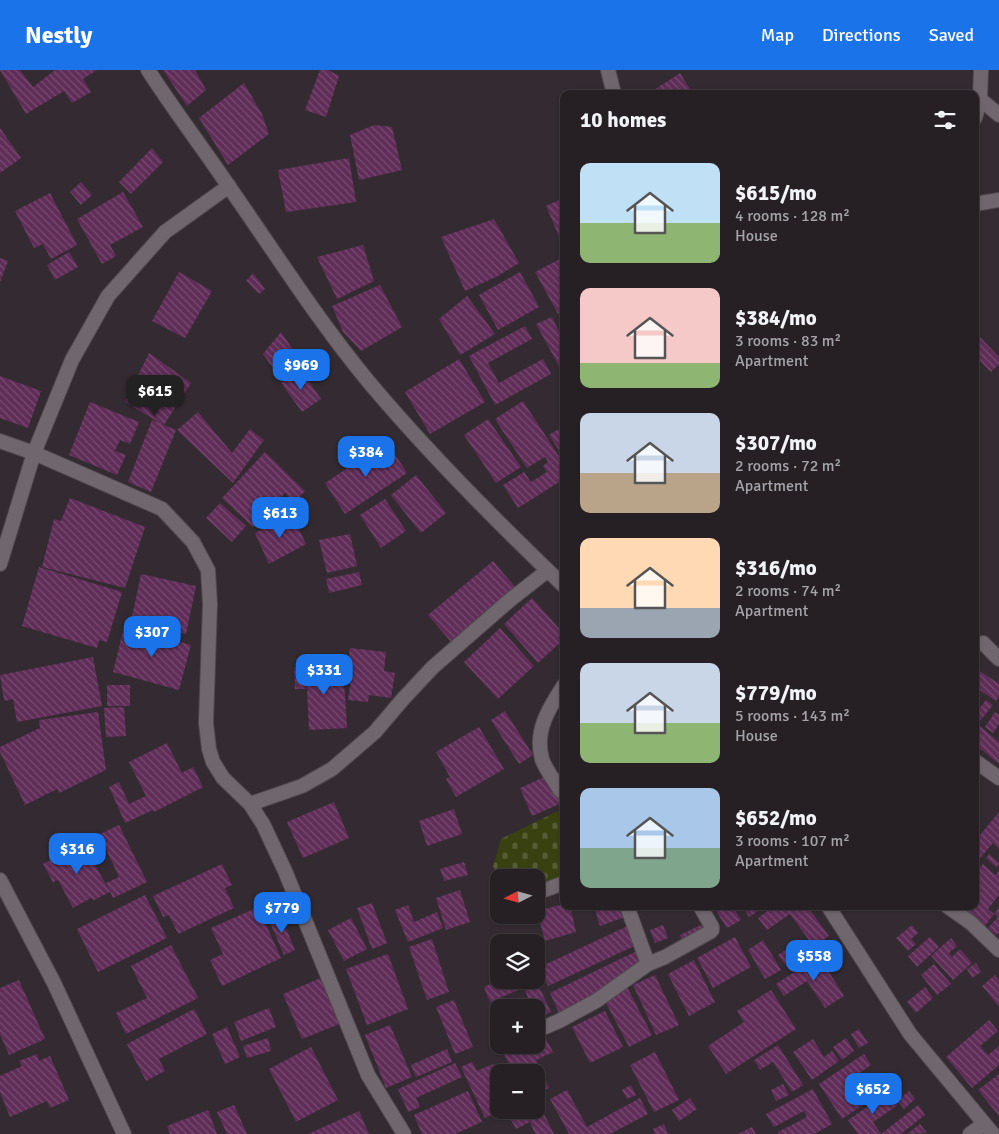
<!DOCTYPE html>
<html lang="en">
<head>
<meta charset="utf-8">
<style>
	:root { --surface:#262025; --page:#2e282d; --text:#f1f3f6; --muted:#a4a3a7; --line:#423e42; --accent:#1a73e8 }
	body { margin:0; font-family:Signika,sans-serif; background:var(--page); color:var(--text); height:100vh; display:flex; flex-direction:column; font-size:19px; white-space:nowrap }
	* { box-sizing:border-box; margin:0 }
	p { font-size:16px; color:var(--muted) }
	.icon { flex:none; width:28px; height:28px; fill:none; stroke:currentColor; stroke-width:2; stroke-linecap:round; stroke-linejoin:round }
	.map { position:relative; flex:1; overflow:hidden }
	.panel { position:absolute; left:560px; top:20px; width:419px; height:820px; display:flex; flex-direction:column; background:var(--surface); border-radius:10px; box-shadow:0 1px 4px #0004,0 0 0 1px var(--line) }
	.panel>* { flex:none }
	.needle { width:32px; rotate:264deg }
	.tools { position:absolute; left:490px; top:799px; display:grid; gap:10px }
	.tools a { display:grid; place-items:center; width:55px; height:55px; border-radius:10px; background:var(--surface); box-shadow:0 1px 4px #0004,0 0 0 1px var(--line); font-size:25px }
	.price { position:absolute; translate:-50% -42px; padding:0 11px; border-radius:10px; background:var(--accent); color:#fff; font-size:16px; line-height:32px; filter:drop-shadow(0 1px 2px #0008) }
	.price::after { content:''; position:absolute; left:50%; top:30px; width:15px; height:11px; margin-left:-8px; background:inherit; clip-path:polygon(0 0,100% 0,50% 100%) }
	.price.current { background:#222; color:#fff }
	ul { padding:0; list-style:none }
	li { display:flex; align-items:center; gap:15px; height:125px; padding:0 20px }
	li span { display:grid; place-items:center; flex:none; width:140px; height:100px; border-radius:10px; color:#555 }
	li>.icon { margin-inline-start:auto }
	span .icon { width:60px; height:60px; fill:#fffc; stroke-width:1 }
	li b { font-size:21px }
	h2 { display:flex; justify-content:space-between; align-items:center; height:60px; padding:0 20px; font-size:21px }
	header { display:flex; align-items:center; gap:30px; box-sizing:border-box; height:70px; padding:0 25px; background:var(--accent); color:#fff }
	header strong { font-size:24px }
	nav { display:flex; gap:28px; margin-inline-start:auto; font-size:18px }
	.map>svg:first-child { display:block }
	.cemetery { fill:url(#cemetery-stones) }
	.building { fill:url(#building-back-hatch) }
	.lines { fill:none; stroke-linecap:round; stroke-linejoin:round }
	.minor-casing { stroke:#4f484d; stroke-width:16 }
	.tertiary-casing { stroke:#4f484d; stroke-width:16 }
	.minor { stroke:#70676e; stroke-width:14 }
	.tertiary { stroke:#70676e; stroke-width:14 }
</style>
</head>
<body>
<header>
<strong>Nestly</strong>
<nav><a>Map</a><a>Directions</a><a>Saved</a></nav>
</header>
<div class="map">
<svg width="999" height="1064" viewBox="0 0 999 1064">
	<defs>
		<pattern id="cemetery-stones" width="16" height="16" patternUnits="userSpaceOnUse" patternTransform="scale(1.25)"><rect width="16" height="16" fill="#394111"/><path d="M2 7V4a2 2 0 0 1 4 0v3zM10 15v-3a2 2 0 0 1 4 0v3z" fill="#565d34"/></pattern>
		<pattern id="building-back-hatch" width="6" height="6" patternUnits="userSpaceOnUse" patternTransform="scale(1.25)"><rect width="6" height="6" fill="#602d58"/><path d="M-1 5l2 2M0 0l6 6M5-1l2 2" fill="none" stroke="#774c70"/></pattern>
	</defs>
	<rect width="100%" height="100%" fill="#332b31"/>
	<path class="cemetery" d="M564 738V811L536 820V808L503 807 493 797 501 769Z"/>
	<g class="building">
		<path d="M0 0H20L33 17 55 0H97L83 9 91 22 72 33 64 21 26 44Z"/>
		<path d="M163 0H195L206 20 187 36Z"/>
		<path d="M320 0H328L339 6 326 47 305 40Z"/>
		<path d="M680 3 693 24H648Z"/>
		<path d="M244 13 262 44 269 64 228 95 199 48Z"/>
		<path d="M374 55 392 57 402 100 359 110 350 65Z"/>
		<path d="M0 58 21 88 0 103Z"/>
		<path d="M152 78 163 92 131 124 119 112Z"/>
		<path d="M349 88 356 132 286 142 278 100Z"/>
		<path d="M81 112 92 125 81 135 70 122Z"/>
		<path d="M123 122 143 157 110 175 116 186 102 194 77 149Z"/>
		<path d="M50 123 77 175 51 189 43 174 34 178 15 141Z"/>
		<path d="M564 128V178L546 136Z"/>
		<path d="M494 149 519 193 498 206 465 221 441 167Z"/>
		<path d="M363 175 374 211 337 229 317 187Z"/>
		<path d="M69 182 78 197 55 210 47 195Z"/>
		<path d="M564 187V240L558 244 535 202Z"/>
		<path d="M0 188 8 191 0 212Z"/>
		<path d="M179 202 212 221 185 268 152 251Z"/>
		<path d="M520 202 539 237 498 260 479 225Z"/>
		<path d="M253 203 265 219 259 224 246 211Z"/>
		<path d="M380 215 402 257 361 281 343 262 332 236Z"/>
		<path d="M467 226 495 264 460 285 439 249Z"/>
		<path d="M552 247 564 273V294L559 296 536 254Z"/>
		<path d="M525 256 532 269 488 293 499 313 543 289 551 304 495 335 469 286Z"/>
		<path d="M281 262 302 293 279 306 263 284Z"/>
		<path d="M978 265 999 287V294L991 302 975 286V268Z"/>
		<path d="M149 283 191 313 164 355 176 360 151 422 128 412 152 350 160 353 125 332Z"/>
		<path d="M459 289 485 332 430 364 405 322Z"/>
		<path d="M301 300 321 329 302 342 281 313Z"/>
		<path d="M0 306 41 321 28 358 0 348Z"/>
		<path d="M523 331 564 394V409L518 438 503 415 524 402 531 412 547 402 543 396 548 392 545 387 527 398 495 349Z"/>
		<path d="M90 332 139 352 130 374 120 370 115 381 126 385 117 405 69 385Z"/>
		<path d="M198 342 232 383 250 359 264 370 233 413 177 360Z"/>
		<path d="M488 349 521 397 496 413 464 365Z"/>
		<path d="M564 356V388L549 365Z"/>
		<path d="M387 372 407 403 345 444 325 413Z"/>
		<path d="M265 382 305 421 294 433 285 423 253 457 222 428Z"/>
		<path d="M416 405 446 443 421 463 391 425Z"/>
		<path d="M70 428 145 457 125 518 42 497 54 449 61 451Z"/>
		<path d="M385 429 406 461 381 478 360 445Z"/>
		<path d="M220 433 246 456 232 472 206 448Z"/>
		<path d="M292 444 306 474 269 494 255 463Z"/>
		<path d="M350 464 357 496 327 503 319 470Z"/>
		<path d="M493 491 522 525 457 579 428 545Z"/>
		<path d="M39 497 122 522 107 572 99 570 97 578 22 556Z"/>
		<path d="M359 502 362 515 329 523 326 509Z"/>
		<path d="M141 504 196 516 186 564 131 552Z"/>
		<path d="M532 528 564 564V569L538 593 504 554Z"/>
		<path d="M124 557 191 575 179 620 113 602Z"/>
		<path d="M500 558 534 596 498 629 464 592Z"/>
		<path d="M350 578 386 582 384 601 395 603 391 628 369 625 368 632 348 630 352 603 347 602Z"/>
		<path d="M93 587 102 636 17 652 13 629 4 631 0 605Z"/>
		<path d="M343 595 347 658 309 660 307 619H295L294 598Z"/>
		<path d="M977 599 999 614V626L996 631 975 617V602Z"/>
		<rect x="107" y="615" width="23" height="21"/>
		<path d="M986 630 993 635 980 651 975 647V644Z"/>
		<path d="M124 637 126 666 106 667 104 638Z"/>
		<path d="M505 641 533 685 519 694 491 650Z"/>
		<path d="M98 642 106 700 59 723 57 719 25 735 0 682V677L40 658 39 650Z"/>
		<path d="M995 642 999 645V654L993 663 985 657Z"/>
		<path d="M975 652 999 672V694L977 676 975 679Z"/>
		<path d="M479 657 504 699 456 727 446 709 450 707 436 682Z"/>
		<path d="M167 673 182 703 193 697 203 717 154 742 153 740 125 753 109 717 119 712 129 734 146 726 129 692Z"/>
		<path d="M553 703 564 732 532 746 520 718Z"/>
		<path d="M334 732 349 768 303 788 287 752Z"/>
		<path d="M454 739 462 764 427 776 419 751Z"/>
		<path d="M999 742V779L993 773 975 794V771Z"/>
		<path d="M119 755 147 812 113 828 106 813 119 807 106 779 100 783 92 768Z"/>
		<path d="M81 770 110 822 94 830 91 828 73 838 58 810 53 812 43 794 66 782 65 779Z"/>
		<path d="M989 784 999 793 997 798 986 788Z"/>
		<path d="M464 792 468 805 444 811 440 799Z"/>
		<path d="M222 794 232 815 225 818 234 838 178 864 169 845 163 847 153 826Z"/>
		<path d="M983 794 995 805 999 801V825L988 839 994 844 985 856 962 836H975V803Z"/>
		<path d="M460 820 470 852 446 860 436 828Z"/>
		<path d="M145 825 167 868 98 902 77 859Z"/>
		<path d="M372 833 387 873 372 879 357 838Z"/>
		<path d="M564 834V836H570L576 862 545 871 537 841Z"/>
		<path d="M408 835 414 852 437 842 443 858 408 872 395 840Z"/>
		<path d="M594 836H630L633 844 600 856Z"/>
		<path d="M717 836H732L741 850 727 858 714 838Z"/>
		<path d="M742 836H766L749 847Z"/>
		<path d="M774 836H807L829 866 814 877 790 844 767 860 758 848Z"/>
		<path d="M258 837 281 888 222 916 210 890 223 884 211 858Z"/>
		<path d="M999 838V863L996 865 988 858 998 847 994 843Z"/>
		<path d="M280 843 295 880 284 885 268 848Z"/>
		<path d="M351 848 367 879 344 891 328 860Z"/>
		<path d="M705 853 712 868 686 880 680 865Z"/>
		<path d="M632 854 641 873 548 916 540 897Z"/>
		<path d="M663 855 668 868 655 873 650 860Z"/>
		<path d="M912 855 918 863 911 869 916 874 908 881 896 868Z"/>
		<path d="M735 867 751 897 713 918 697 888Z"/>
		<path d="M930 867 939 877 917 897 908 886Z"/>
		<path d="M951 868 957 876 949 883 952 887 960 879 972 893 953 910 931 886Z"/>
		<path d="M432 869 449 922 427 930 409 877Z"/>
		<path d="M763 870 781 900 765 909 748 880Z"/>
		<path d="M801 870 808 881 785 895 778 885Z"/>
		<path d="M171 875 198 928 126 964 116 943 147 928 131 896Z"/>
		<path d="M643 878 653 898 559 943 550 923Z"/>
		<path d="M388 884 408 939 367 955 346 899Z"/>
		<path d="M819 886 844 926 825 938 807 911 784 926 776 914Z"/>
		<path d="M694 890 715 932 689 946 668 904Z"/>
		<path d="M976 893 981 902 972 908 967 899Z"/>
		<path d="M934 894 951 914 937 925 921 905Z"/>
		<path d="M655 905 679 955 656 965 633 915Z"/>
		<path d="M995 905 999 910V937L982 916Z"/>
		<path d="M323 907 342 953 302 969 283 924Z"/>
		<path d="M19 910 45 969 9 985 0 964V918Z"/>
		<path d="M499 910H513L518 920 490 932 484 917Z"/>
		<path d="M520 910H536L551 942 538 948 536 938H533Z"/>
		<path d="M627 917 652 965 629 977 604 929Z"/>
		<path d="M925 917 933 928 916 943 907 932Z"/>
		<path d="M771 920 796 959 726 1004 708 976 744 952 737 941Z"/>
		<path d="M454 930 473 977 455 984 436 937Z"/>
		<path d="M269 938 276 957 241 971 234 952Z"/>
		<path d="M194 939 207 964 159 989 165 1001 146 1011 127 974Z"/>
		<path d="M605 941 623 977 590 993 572 957Z"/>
		<path d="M989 950 998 961 980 976 988 985 999 976V995L972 1018 946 987Z"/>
		<path d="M390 955 412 1007 386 1018 365 965Z"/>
		<path d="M227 957 240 987 225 994 212 964Z"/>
		<path d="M859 959 868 973 859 978 851 964Z"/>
		<path d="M542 961 553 982 536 990 549 1018 536 1025V1002H513L502 980 513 975H536V964Z"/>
		<path d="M268 968 271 981 247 988 243 976Z"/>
		<path d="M846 968 854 981 842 990 833 977Z"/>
		<path d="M813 969 824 987 832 981 839 991 812 1010 793 982Z"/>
		<path d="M778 975 803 1015 792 1022 773 992 760 1000 754 990Z"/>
		<path d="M311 977 338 1030 296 1052 269 999Z"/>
		<path d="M447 979 452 992 416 1007 411 995Z"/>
		<path d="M655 982 679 1030 654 1042 630 995Z"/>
		<path d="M37 984 39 991 50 986 69 1030 50 1038 47 1031 10 1047 0 1022V1006L22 996 19 991Z"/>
		<path d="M864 984 871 995 843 1014 853 1028 878 1011 885 1020 842 1049 819 1014Z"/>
		<path d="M472 992 477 1001 493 994 499 1006V1030L493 1033 497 1042 485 1048 461 997Z"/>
		<path d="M455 993 462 1007 416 1028 420 1037 408 1042 398 1019Z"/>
		<path d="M999 1004V1046L978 1020Z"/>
		<path d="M783 1014 789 1025 776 1031 771 1020Z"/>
		<path d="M631 1015 636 1025 627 1029 622 1020Z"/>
		<path d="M813 1019 832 1054 814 1064H779L778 1062 807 1047 804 1041 774 1057 766 1044Z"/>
		<path d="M567 1020 587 1057 640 1028 648 1044 610 1064H569L550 1029Z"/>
		<path d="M468 1021 482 1052 455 1064H422L414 1045Z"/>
		<path d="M909 1021 915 1029 904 1039 897 1031Z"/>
		<path d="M889 1022 898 1035 873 1052 881 1064H858L848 1050Z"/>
		<path d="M690 1028 697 1039 679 1051 672 1040Z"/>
		<path d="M539 1034 554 1064H535L530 1052 516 1059 510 1048 526 1040H536V1035Z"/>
		<path d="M234 1035 247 1064H227L217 1042Z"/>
		<path d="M918 1035 925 1045 901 1064H881Z"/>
		<path d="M208 1040 217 1064H170L167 1056Z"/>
		<path d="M359 1041 369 1064H308Z"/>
		<path d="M664 1054 668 1064H655L653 1059Z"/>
		<path d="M920 1054 927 1063 907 1064Z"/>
		<path d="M752 1057 756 1064H738Z"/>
	</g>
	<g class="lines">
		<g class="minor-casing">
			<g id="minor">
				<path d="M608 0 614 24"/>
				<path d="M980 29 999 45"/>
				<path d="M975 48 980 29 981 0"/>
				<path d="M975 134 999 130"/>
				<path d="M0 371 34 383 162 439 193 472 208 500 210 534 206 653 209 679 213 692 223 708 250 734 263 754 285 801 368 1005 404 1064"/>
				<path d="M0 494 34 383 72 290 108 226 165 162 229 116"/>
				<path d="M983 573 999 589"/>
				<path d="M564 615C549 638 534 661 542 689 545 699 555 711 560 720L564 723"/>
				<path d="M975 691 999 708"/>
				<path d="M250 734 302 716 332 699 375 662 403 629 433 597 510 530 547 501"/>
				<path d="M0 810 54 913 124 1064"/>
				<path d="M536 823 564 813"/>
				<path d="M627 836 648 894"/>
				<path d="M947 836 971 853 999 880"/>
				<path d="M536 961 559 951 596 931 648 894 665 887 710 862 712 860V857L700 836"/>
				<path d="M499 976 502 975"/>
				<path d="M970 1064 984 1054"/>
			</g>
		</g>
		<g class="tertiary-casing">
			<g id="tertiary">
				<path d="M148 0C175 42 206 82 234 124 278 187 319 252 368 311 429 384 496 451 564 516"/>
				<path d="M828 836 910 964 993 1064"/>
			</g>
		</g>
		<use href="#minor" class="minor"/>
		<use href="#tertiary" class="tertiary"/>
	</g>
</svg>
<div class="tools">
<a><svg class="needle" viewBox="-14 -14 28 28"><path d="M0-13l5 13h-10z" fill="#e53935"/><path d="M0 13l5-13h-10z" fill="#a4a3a7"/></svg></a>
<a><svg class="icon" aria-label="layers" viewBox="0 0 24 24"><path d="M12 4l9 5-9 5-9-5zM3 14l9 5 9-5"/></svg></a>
<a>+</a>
<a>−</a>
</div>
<b class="price" style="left:301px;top:321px">$969</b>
<b class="price current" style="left:155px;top:347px">$615</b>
<b class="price" style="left:366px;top:408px">$384</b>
<b class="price" style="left:280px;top:469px">$613</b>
<b class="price" style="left:152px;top:588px">$307</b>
<b class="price" style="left:324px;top:626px">$331</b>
<b class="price" style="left:77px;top:805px">$316</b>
<b class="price" style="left:282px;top:864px">$779</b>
<b class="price" style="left:814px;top:912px">$558</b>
<b class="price" style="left:873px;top:1045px">$652</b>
<section class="panel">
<h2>10 homes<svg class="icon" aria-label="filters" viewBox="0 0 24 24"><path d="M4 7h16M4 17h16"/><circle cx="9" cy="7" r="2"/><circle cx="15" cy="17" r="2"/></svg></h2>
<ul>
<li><span style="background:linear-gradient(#bfe0f5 60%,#8fb573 0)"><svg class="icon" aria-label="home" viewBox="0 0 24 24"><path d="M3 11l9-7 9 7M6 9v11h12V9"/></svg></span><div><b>$615/mo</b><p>4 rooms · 128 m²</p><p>House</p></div></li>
<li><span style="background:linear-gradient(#f6c9c9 75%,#8fb573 0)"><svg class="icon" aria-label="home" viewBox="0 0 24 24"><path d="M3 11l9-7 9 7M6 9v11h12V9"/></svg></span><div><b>$384/mo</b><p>3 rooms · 83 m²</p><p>Apartment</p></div></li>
<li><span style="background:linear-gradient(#c9d6e8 60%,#b9a48a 0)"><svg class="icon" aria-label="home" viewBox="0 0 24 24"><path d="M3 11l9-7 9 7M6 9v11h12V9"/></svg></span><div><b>$307/mo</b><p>2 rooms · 72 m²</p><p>Apartment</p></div></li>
<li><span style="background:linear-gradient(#ffd9b3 70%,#9aa5b1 0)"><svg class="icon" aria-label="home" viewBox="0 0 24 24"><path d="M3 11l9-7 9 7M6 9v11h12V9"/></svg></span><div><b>$316/mo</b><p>2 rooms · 74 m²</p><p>Apartment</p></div></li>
<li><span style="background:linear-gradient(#c9d6e8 60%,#8fb573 0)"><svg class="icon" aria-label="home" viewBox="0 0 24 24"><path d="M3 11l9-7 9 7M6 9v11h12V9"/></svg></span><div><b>$779/mo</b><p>5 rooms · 143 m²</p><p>House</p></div></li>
<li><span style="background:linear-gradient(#a9c7e8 60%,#7fa58c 0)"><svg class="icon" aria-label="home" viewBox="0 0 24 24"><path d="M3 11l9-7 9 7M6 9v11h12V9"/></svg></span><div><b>$652/mo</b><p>3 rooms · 107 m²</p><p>Apartment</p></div></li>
</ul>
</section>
</div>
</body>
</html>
